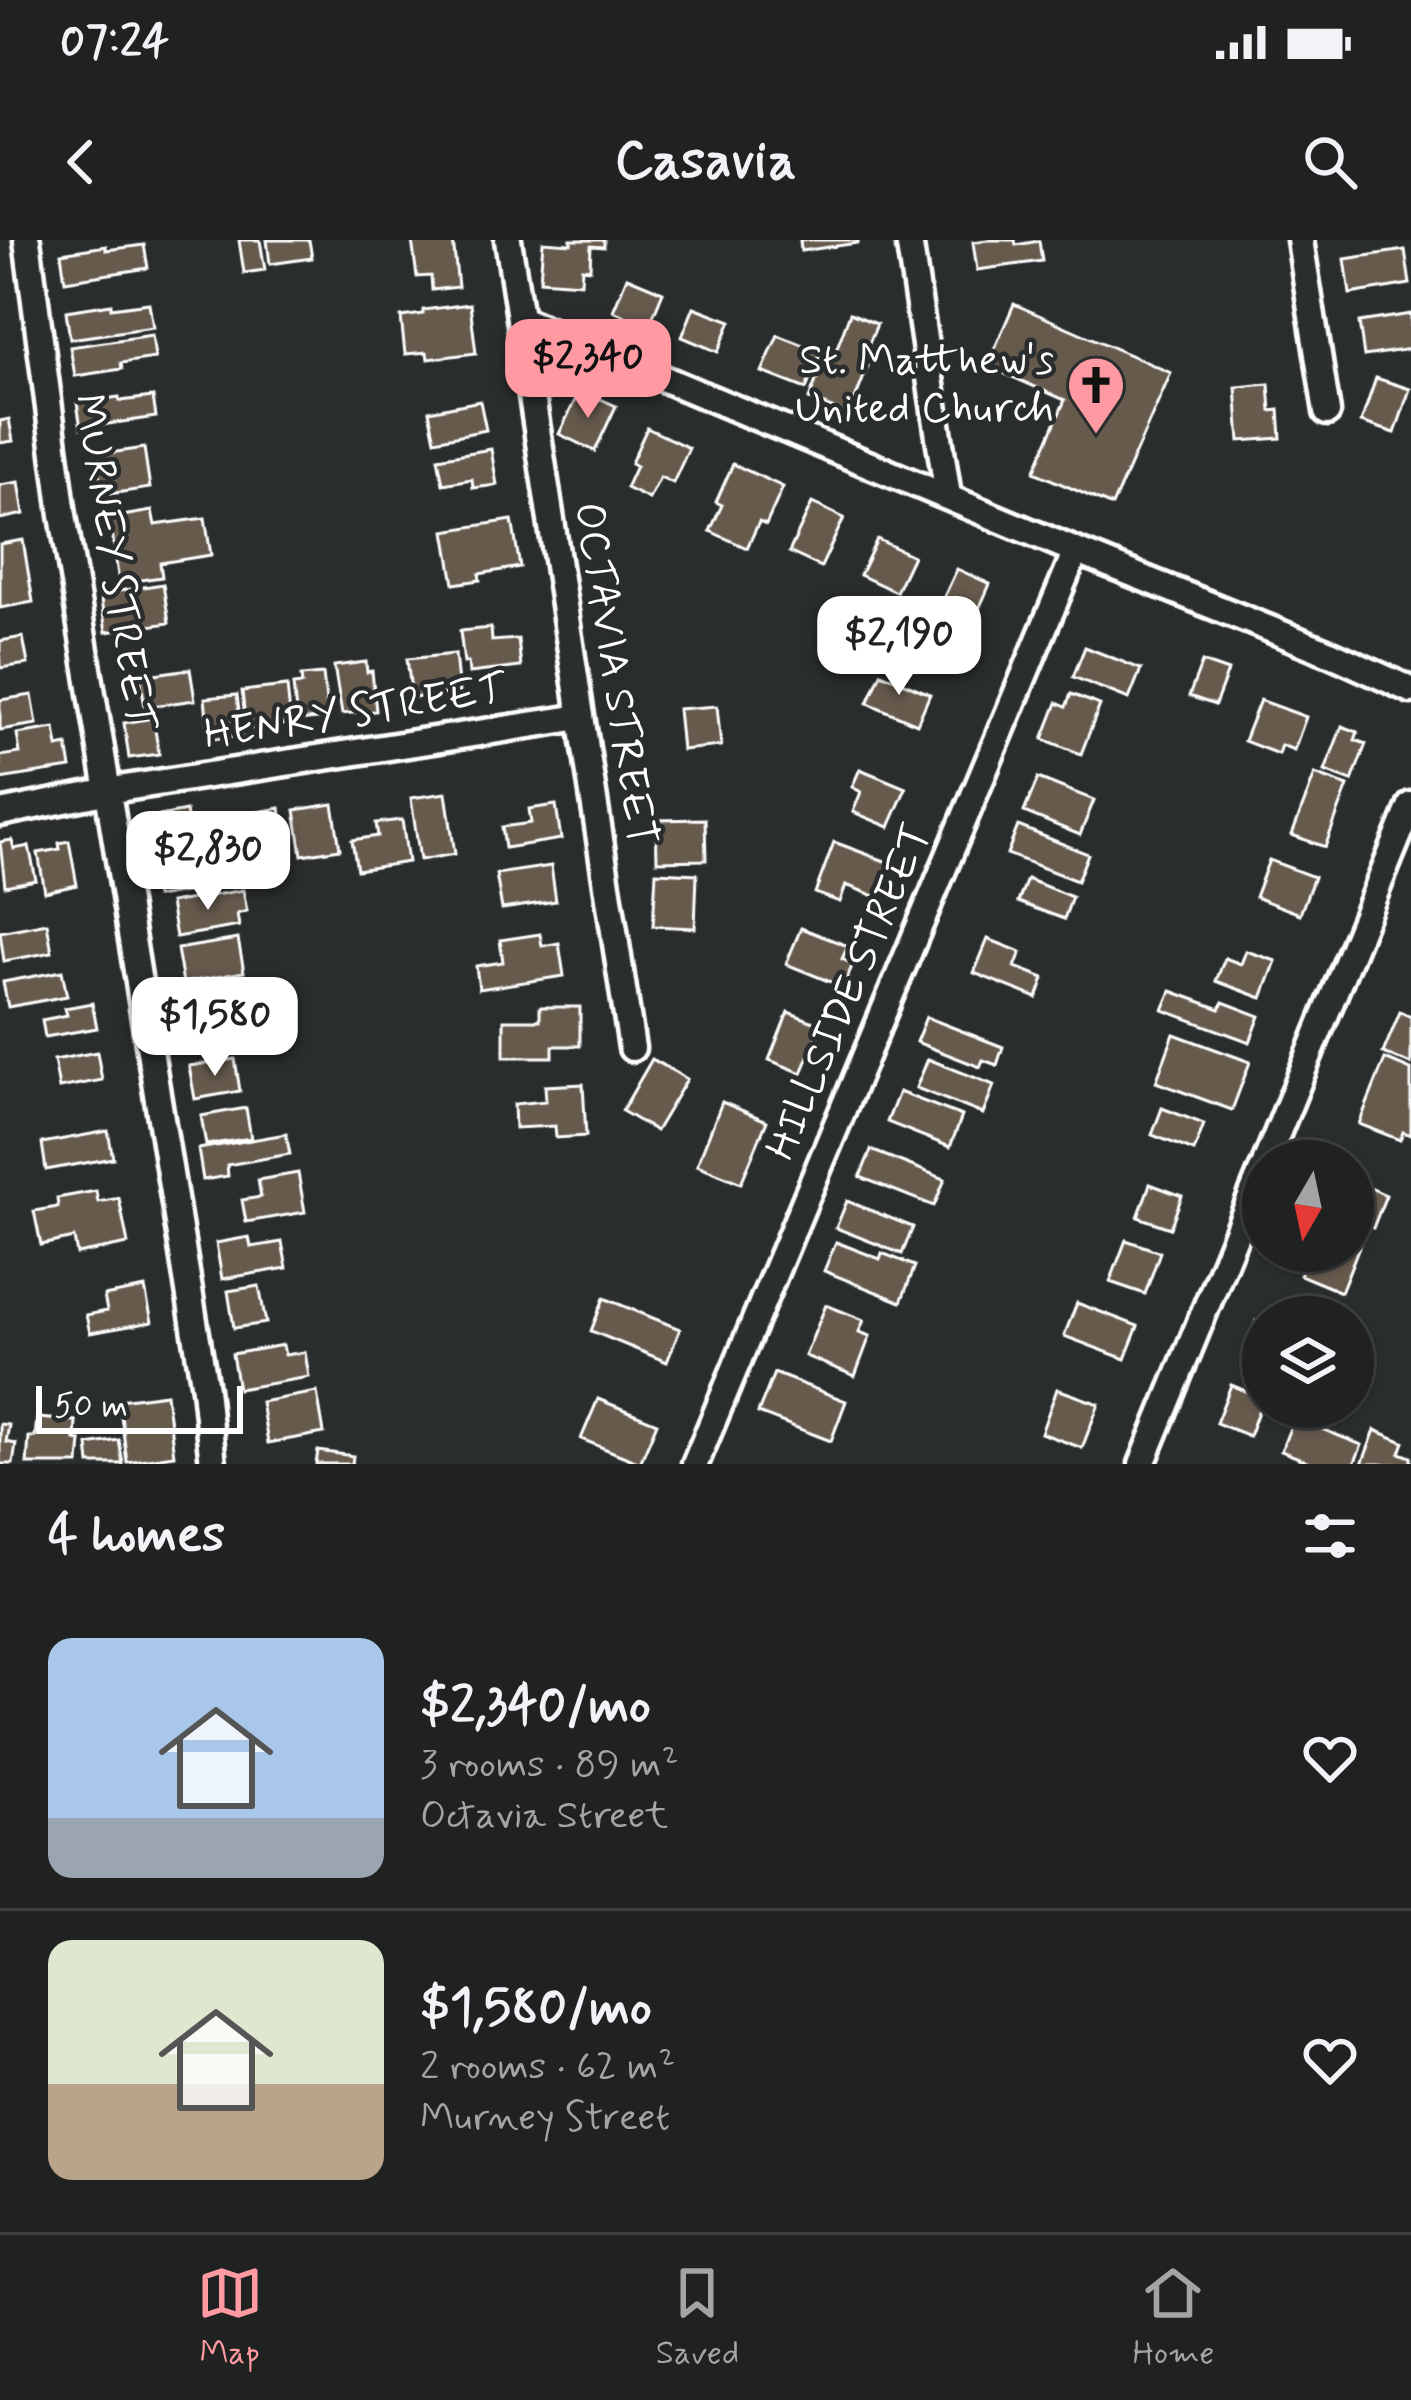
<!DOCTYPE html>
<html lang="en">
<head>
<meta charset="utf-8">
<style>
	:root { --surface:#202222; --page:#282a2a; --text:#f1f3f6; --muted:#a2a4a5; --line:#3d3f40; --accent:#ff9aa2 }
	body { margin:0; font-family:Mynerve,sans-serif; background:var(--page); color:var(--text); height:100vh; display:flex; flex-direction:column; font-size:45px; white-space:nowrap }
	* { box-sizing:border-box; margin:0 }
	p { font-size:39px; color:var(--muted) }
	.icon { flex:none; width:66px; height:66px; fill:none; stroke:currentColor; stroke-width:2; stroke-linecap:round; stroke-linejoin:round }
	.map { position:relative; height:1224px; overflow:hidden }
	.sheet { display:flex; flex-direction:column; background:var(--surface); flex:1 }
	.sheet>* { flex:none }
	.needle { width:78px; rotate:189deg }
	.controls { position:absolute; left:1242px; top:900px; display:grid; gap:24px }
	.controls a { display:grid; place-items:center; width:132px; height:132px; border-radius:50%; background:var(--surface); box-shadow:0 3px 9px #0004,0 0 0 3px var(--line); font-size:60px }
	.scale { position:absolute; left:36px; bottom:30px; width:207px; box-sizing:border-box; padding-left:12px; border:6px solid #fff; border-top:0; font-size:33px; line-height:42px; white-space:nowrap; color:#fff; -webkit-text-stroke:9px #2a2d2e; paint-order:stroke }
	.price { position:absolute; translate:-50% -102px; padding:0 27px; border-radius:24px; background:#fff; color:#222; font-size:39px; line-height:78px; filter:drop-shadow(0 3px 6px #0008) }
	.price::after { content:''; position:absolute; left:50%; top:72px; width:36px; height:27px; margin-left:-18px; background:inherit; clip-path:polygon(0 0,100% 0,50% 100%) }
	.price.on { background:var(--accent); color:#111 }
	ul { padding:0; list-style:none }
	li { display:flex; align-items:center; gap:36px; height:300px; padding:0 48px }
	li+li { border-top:3px solid var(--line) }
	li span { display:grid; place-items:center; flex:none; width:336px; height:240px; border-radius:24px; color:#555 }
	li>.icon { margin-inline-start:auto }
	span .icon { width:144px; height:144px; fill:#fffc; stroke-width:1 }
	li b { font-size:51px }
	h2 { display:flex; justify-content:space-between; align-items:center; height:144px; padding:0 48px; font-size:51px }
	.status { display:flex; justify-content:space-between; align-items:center; height:84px; padding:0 60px; background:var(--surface); direction:ltr }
	.status svg { height:33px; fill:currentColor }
	header { display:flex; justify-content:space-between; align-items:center; height:156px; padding:0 48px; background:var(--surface); font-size:54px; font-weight:700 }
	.tabs { display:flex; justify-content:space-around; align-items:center; height:168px; border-top:3px solid var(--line); background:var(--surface); font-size:33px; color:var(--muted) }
	.tabs a { display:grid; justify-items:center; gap:6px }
	.tabs .on { color:var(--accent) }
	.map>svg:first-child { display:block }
	.building { fill:#665a4e; stroke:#fff; stroke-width:3 }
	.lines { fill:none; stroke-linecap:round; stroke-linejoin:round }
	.minor-casing { stroke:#fff; stroke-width:33 }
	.minor { stroke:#2a2d2e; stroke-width:24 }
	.labels { text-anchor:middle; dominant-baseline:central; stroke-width:9; stroke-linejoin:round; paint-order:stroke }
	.poi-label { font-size:42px; fill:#fff; stroke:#2a2d2e; text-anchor:end }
	.street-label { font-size:42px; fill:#fff; stroke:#2a2d2e }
</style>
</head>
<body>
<div class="status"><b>07:24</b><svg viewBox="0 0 49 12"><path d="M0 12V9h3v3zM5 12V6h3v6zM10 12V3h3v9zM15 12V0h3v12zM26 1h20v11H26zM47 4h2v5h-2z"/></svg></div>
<header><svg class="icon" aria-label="back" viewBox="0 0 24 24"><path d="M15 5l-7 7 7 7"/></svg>Casavia<svg class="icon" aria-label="search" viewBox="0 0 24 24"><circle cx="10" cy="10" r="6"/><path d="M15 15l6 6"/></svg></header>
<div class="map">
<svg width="1411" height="1224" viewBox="0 0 1411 1224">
	<rect width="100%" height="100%" fill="#2a2d2e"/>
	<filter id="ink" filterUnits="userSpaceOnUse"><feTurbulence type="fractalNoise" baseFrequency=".00833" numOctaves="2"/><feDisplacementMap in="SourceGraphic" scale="24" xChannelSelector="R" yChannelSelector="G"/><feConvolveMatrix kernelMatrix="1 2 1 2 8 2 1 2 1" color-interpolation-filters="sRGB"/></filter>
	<g filter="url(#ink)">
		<g class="building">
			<path d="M239 0H260L265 30 244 33Z"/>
			<path d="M267 0H309L312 18 270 24Z"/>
			<path d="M412 0H453L458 47 432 50 431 36 417 37Z"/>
			<path d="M571 0H604V7L591 6 590 29 582 28 581 43 540 40 543 2 571 4Z"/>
			<path d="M800 0H858V3L801 11Z"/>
			<path d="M987 0H1015L1016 5 1039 1 1042 21 977 30 973 2Z"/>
			<path d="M144 5 148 28 65 41 61 13 106 6V10Z"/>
			<path d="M1405 10 1410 44 1350 54 1345 19Z"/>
			<path d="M627 37 663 52 649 86 613 71Z"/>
			<path d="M149 63 153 87 70 99 66 71 111 64V68Z"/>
			<path d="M470 64 476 113 428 119 427 112 405 114 401 77 423 74V70Z"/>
			<path d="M1014 64 1171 133 1112 266 1034 232 1065 160 987 126Z"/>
			<path d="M694 67 731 81 718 112 682 97Z"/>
			<path d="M850 73 877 84 861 123 868 126 849 175 809 159 828 110 835 113Z"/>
			<path d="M1411 74V109L1364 116 1359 82Z"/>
			<path d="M152 95 155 118 121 123 122 129 75 136 70 107Z"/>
			<path d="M778 95 821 112 806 149 762 132Z"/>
			<path d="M1376 138 1410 149 1395 193 1361 182Z"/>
			<path d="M1269 144 1271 171 1279 170 1281 198 1240 201 1236 147Z"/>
			<path d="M590 154 616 166 595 211 559 194 577 156 587 161Z"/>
			<path d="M119 157 120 161 153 157 156 177 81 188 77 163Z"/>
			<path d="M480 161 486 190 435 200 429 171Z"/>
			<path d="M9 179 13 201 0 203V181Z"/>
			<path d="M647 188 689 208 673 243 660 237 649 259 626 248 636 226 631 223Z"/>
			<path d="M144 208 150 248 102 255 96 215Z"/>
			<path d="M491 209 497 245 473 248 472 239 443 244 438 218Z"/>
			<path d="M733 224 783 247 766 285 759 282 747 308 710 291 722 265 716 262Z"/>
			<path d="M19 242 24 274 0 279V245Z"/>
			<path d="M812 263 844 278 821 327 789 312Z"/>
			<path d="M152 271 155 285 205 278 211 315 160 323 162 337 119 343 110 278Z"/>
			<path d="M512 280 520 327 479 334 480 340 454 344 445 291Z"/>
			<path d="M877 299 913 316 896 352 860 335Z"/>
			<path d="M23 300 33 362 0 368V304Z"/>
			<path d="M957 329 990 344 971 387 937 372Z"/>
			<path d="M163 344 169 383 106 392 100 354Z"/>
			<path d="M491 388 492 401 518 399 521 427 469 433 468 422 464 423 460 391Z"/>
			<path d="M23 397 28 424 0 428V401Z"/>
			<path d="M1085 407 1141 429 1129 459 1073 437Z"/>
			<path d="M455 414 459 453 412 458 407 419Z"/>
			<path d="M366 422 367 432 372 431 376 471 342 474 334 426Z"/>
			<path d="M1202 422 1228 431 1215 465 1189 456Z"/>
			<path d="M190 429 195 460 145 467 140 436Z"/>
			<path d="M881 433 930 454 917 484 868 463Z"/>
			<path d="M323 434 328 478 297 481 293 445 302 444 301 436Z"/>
			<path d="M287 446 291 484 246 489 242 451Z"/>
			<path d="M1071 454 1100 465 1081 514 1043 499 1057 463 1066 467Z"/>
			<path d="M32 455 37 484 0 490V460Z"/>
			<path d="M237 455 242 496 209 499 205 458Z"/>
			<path d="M1260 460 1306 477 1294 510 1281 505 1278 514 1244 501Z"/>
			<path d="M717 466 721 506 682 510 678 469Z"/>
			<path d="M153 478 159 514 129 518 124 483Z"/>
			<path d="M1342 486 1358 492 1355 500 1366 504 1352 541 1325 531Z"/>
			<path d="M55 488 58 507 67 505 71 528 0 539V516L20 513 17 494Z"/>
			<path d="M860 529 906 548 889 587 853 572 861 552 852 547Z"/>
			<path d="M1315 534 1348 546 1325 607 1292 595Z"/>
			<path d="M1038 538 1094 560 1080 595 1024 572Z"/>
			<path d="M446 553 455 614 420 620 411 558Z"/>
			<path d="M333 564 340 609 302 615 295 570Z"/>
			<path d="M556 565 561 599 505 608 502 587 531 583 529 569Z"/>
			<path d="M280 568 287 618 259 621 251 573Z"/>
			<path d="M186 571 192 604 149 611 143 579Z"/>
			<path d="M705 579 706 620 657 621 656 580Z"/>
			<path d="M402 580 408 622 357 630 352 600 378 596 376 583Z"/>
			<path d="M1018 586 1088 614 1077 641 1007 614Z"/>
			<path d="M12 600 14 609 29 606 36 640 5 646 0 602Z"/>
			<path d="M69 601 77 645 45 652 38 613 60 609 59 603Z"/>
			<path d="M834 602 893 624 880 658 846 645 840 662 815 653Z"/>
			<path d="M1269 620 1314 637 1300 674 1255 657Z"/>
			<path d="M181 621 187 652 156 657 151 626Z"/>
			<path d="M551 626 556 661 502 669 496 634Z"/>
			<path d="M656 632 697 634 695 688 653 686Z"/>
			<path d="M1027 639 1072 657 1064 679 1018 662Z"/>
			<path d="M243 650 247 671 237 674 239 686 176 697 170 663Z"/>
			<path d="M47 683 52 712 4 721 0 692Z"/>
			<path d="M801 688 848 706 842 719 853 724 843 747 786 724Z"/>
			<path d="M540 694 542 706 559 703 564 736 479 749 476 726 503 722 500 700Z"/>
			<path d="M238 699 244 732 183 743 177 709Z"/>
			<path d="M988 699 1021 712 1015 727 1044 738 1037 758 974 733Z"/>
			<path d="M1246 711 1276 721 1262 758 1216 741 1225 718 1241 724Z"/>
			<path d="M62 731 67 756 8 767 3 742Z"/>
			<path d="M234 742 240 775 191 784 185 751Z"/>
			<path d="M1171 751 1220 769 1223 762 1260 776 1250 802 1163 770Z"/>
			<path d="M92 763 97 788 45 797 42 780 67 775 65 768Z"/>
			<path d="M540 767H580V806H553V817H504V780H540Z"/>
			<path d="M788 772 822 785 802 833 769 820Z"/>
			<path d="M1400 772 1411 777V824L1383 813Z"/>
			<path d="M926 777 1003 807 997 825 983 820 980 827 916 802Z"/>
			<path d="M1174 794 1250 822 1232 870 1156 842Z"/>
			<path d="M97 812 102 840 59 848 54 820Z"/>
			<path d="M235 819 240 851 195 859 189 826Z"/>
			<path d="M652 819 687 839 656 891 622 871Z"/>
			<path d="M928 819 994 845 983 874 916 848Z"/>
			<path d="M1385 819 1411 830V895L1403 892 1400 900 1359 884Z"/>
			<path d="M583 844 586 896 556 898 555 886 515 888 514 864 546 861 545 846Z"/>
			<path d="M899 852 962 876 950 907 887 882Z"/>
			<path d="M722 862 767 881 741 943 697 925Z"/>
			<path d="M246 868 251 898 206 905 201 876Z"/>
			<path d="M1162 868 1204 884 1194 911 1152 895Z"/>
			<path d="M108 891 113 918 46 930 42 903Z"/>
			<path d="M286 894 290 914 227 925 228 936 203 940 198 909Z"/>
			<path d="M871 910 945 939 934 966 860 937Z"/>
			<path d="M298 933 305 972 246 982 242 960 261 957 258 940Z"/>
			<path d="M1150 944 1182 956 1170 988 1138 977Z"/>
			<path d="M1368 947 1386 955 1373 988 1353 979V948L1365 953Z"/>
			<path d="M96 951 98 962 119 958 128 1004 77 1014 74 998 41 1005 34 971 58 967 57 958Z"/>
			<path d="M847 961 913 987 902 1014 836 988Z"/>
			<path d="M1353 996 1362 999 1341 1052 1300 1035 1310 1011H1353Z"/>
			<path d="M249 997 251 1007 282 1002 287 1028 222 1039 216 1003Z"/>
			<path d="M1126 1000 1160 1012 1145 1054 1110 1042Z"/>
			<path d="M836 1002 880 1019 882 1013 915 1026 901 1062 824 1031Z"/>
			<path d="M259 1046 266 1083 234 1088 228 1051Z"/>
			<path d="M145 1048 152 1082 90 1093 86 1075 107 1071 104 1056Z"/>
			<path d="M604 1058 680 1089 667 1122 591 1091Z"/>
			<path d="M1286 1060 1321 1074 1320 1077H1279Z"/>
			<path d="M1077 1063 1138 1086 1125 1119 1064 1096Z"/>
			<path d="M826 1065 864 1080 859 1092 870 1096 855 1136 805 1116Z"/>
			<path d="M1256 1081 1263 1084V1114L1246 1107Z"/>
			<path d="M283 1105 285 1115 305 1112 309 1137 238 1149 232 1114Z"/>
			<path d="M774 1133 846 1161 831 1201 758 1173Z"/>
			<path d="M1231 1145 1263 1158 1249 1196 1216 1183Z"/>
			<path d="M1057 1149 1099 1164 1082 1208 1041 1193Z"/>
			<path d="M317 1152 324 1193 268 1203 261 1162Z"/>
			<path d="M166 1154 174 1215 127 1222 119 1160Z"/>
			<path d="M598 1159 657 1183 640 1223 581 1199Z"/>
			<path d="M37 1178 76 1181 75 1200 81 1201 79 1224H27L29 1197H35Z"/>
			<path d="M1294 1178 1362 1205 1354 1224H1314L1281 1211Z"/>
			<path d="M0 1184 9 1185 6 1202 16 1204 13 1224H0Z"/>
			<path d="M1375 1190 1404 1202 1400 1213 1411 1217V1224H1362Z"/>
			<path d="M119 1200 123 1224H90L88 1205Z"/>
			<path d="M318 1211 353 1216 352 1224H316Z"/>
		</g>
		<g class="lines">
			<g class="minor-casing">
				<g id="minor">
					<path d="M27 0 63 275 205 1149 213 1224"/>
					<path d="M508 0 632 808"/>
					<path d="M909 0 948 256"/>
					<path d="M1300 0 1327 172"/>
					<path d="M521 79 1076 311 1332 414 1411 450"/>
					<path d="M0 573 125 548 581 477"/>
					<path d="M1266 921 1411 565"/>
					<path d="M695 1224 1076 311"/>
					<path d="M1142 1224 1263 928"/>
				</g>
			</g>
			<use href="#minor" class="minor"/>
		</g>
	</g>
	<defs>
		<g id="church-pin" transform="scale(3)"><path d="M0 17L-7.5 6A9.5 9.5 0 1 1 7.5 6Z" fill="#ff9aa2" stroke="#2a2d2e"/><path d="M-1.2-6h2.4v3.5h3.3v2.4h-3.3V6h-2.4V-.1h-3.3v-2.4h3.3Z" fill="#111"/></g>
	</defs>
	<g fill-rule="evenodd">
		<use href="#church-pin" x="1096" y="145"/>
	</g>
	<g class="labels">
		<g class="poi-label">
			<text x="1054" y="121">St. Matthew's<tspan x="1054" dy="48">United Church</tspan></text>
		</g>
		<g class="street-label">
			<text transform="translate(113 322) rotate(81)">MURNEY STREET</text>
			<text transform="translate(614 434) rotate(81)">OCTAVIA STREET</text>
			<text transform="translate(355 473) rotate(-9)">HENRY STREET</text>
			<text transform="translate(850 752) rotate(-67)">HILLSIDE STREET</text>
		</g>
	</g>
</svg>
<div class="controls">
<a><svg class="needle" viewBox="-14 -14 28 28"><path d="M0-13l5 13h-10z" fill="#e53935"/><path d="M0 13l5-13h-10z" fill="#a2a4a5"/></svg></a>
<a><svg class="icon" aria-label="layers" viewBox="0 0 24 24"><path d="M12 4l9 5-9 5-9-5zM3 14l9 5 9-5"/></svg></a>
</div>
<div class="scale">50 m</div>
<b class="price on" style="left:588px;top:181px">$2,340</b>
<b class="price" style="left:899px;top:458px">$2,190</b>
<b class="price" style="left:208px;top:673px">$2,830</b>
<b class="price" style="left:215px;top:839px">$1,580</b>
</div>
<section class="sheet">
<h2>4 homes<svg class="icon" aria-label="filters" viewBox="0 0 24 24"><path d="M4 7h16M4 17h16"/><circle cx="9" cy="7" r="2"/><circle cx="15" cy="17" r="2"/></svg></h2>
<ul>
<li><span style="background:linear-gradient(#a9c7e8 75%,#9aa5b1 0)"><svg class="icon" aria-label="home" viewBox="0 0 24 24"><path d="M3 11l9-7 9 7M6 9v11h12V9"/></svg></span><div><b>$2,340/mo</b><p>3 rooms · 89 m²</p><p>Octavia Street</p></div><svg class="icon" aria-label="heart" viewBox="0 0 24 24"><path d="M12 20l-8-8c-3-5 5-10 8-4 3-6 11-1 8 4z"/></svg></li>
<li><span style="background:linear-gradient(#dfe7d0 60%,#b9a48a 0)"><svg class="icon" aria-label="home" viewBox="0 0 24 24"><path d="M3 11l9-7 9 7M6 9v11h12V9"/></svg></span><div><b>$1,580/mo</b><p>2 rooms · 62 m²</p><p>Murney Street</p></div><svg class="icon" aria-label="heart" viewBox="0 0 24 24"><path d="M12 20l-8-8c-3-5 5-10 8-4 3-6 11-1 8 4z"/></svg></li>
</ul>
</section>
<nav class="tabs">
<a class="on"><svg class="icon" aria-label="map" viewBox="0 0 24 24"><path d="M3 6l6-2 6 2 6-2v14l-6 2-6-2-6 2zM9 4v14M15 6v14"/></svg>Map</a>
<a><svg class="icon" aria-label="saved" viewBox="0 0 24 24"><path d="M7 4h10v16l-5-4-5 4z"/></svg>Saved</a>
<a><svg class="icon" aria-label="home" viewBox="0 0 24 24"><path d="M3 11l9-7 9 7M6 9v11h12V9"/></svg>Home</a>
</nav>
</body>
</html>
